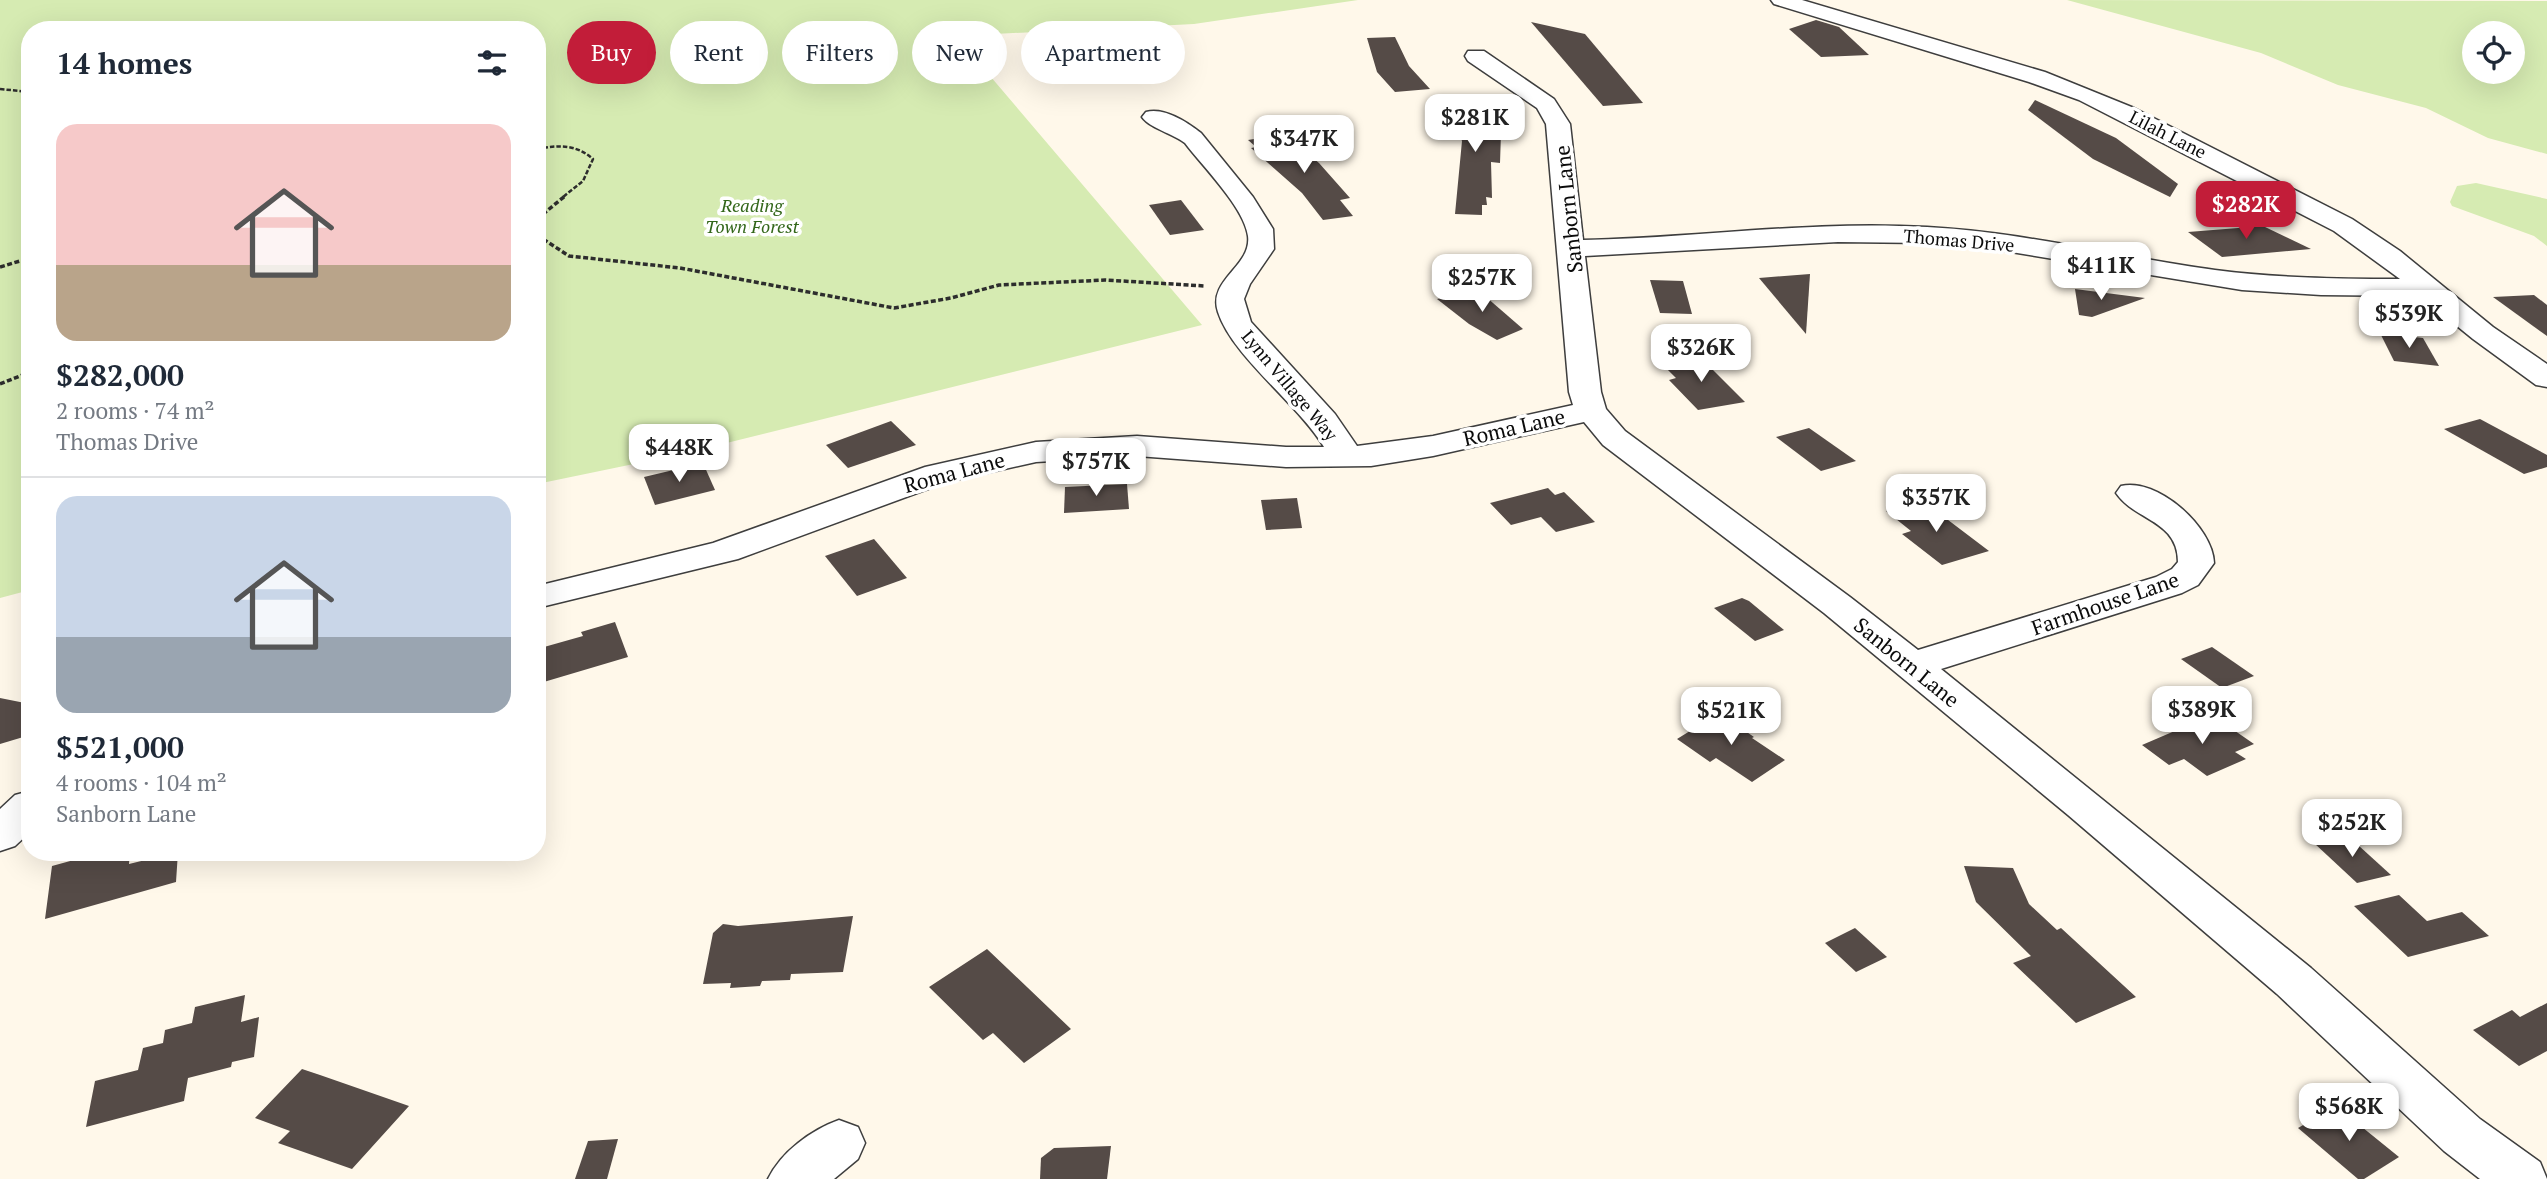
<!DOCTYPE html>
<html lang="en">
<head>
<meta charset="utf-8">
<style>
	:root { --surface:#fff; --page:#f2f2f3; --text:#1f2937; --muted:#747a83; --line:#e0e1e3; --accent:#c21d39 }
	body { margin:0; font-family:"PT Serif",serif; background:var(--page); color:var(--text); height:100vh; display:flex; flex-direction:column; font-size:26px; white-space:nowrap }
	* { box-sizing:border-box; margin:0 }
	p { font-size:23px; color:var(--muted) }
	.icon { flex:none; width:38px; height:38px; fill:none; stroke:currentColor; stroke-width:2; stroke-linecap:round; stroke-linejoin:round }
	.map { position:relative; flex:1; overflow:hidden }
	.sheet { position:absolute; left:21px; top:21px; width:525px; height:840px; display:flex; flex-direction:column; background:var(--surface); border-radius:28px; box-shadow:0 7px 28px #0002 }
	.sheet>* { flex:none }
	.top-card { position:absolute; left:567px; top:21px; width:665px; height:63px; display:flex; gap:14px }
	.fabs { position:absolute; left:2462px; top:21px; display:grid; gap:14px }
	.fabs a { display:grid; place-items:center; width:63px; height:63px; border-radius:50%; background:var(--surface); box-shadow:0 7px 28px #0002; font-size:35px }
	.price { position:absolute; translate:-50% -60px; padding:0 16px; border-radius:14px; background:#fff; color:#222; font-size:23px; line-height:46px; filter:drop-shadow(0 2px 4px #0008) }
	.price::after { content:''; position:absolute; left:50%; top:42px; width:21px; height:16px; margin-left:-10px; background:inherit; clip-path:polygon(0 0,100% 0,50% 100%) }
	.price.current { background:var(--accent); color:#fff }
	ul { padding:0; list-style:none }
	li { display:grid; align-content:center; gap:14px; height:371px; padding:0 35px }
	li+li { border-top:2px solid var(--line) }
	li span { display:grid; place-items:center; height:217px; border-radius:21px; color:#555 }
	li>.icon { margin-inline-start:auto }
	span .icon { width:126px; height:126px; fill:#fffc; stroke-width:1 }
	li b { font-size:30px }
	h2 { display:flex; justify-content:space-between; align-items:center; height:84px; padding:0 35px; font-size:30px }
	.tag { padding:0 24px; border-radius:32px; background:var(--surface); box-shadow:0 7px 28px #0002; font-size:24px; line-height:63px }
	.tag.current { background:var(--accent); color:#fff }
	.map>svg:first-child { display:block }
	.green { fill:#d6ebb2; fill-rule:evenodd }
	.building { fill:#554b47 }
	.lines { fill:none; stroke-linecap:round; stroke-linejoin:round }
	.minor-casing { stroke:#3e3e3e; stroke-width:3 }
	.path-far1 { stroke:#2d2d2d; stroke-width:2.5; stroke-dasharray:4.5 2; stroke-linecap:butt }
	.path { stroke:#2d2d2d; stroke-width:3.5; stroke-dasharray:5 2.5; stroke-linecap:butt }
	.minor { fill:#fff; fill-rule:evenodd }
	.labels { text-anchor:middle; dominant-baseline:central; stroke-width:7; stroke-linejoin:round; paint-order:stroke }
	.far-street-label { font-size:18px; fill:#0b0b0b; stroke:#fff }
	.far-park-label { font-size:18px; font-style:italic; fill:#326619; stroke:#fff }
	.street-label { font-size:21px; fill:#0b0b0b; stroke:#fff }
</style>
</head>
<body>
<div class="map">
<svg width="2547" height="1179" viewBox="0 0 2547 1179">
	<rect width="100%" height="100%" fill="#fff8ea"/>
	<g class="green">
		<path d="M0 0H1358L1194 24 956 36 1202 325 682 454 537 484V30H30V590L0 598Z"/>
		<path d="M2067 0 2547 1V154L2488 138 2426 108 2338 85 2261 53ZM2474 33H2513V72H2474Z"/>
		<path d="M2476 183 2547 199V246L2534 236 2452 206 2450 202 2457 186Z"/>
	</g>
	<g class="building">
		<path d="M1816 20 1839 27 1869 55 1821 57 1789 29Z"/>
		<path d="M1531 22 1585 34 1643 103 1603 106Z"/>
		<path d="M1395 37 1409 66 1430 89 1395 92 1377 72 1367 38Z"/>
		<path d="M1473 97 1476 102H1479L1484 112H1491L1501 133 1500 163 1491 162 1492 198 1486 197 1487 205H1482V215L1455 214 1462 141 1445 98Z"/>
		<path d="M2035 100 2116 138 2178 184 2170 197 2093 159 2028 110Z"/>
		<path d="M1284 134 1319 163 1350 198 1340 200 1353 216 1323 220 1302 193 1251 148 1256 147 1248 140Z"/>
		<path d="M1181 200 1204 230 1170 235 1149 205Z"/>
		<path d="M2263 226 2311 249 2222 257 2188 232Z"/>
		<path d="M1810 274 1806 334 1759 278Z"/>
		<path d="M1650 280 1683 281 1692 314 1660 313Z"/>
		<path d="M2075 289 2145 298 2092 317 2079 315Z"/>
		<path d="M1478 290 1523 329 1497 340 1469 324 1437 299Z"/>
		<path d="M2534 295 2547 305V336L2493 297Z"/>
		<path d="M2380 333 2423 338 2439 366 2394 361Z"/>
		<path d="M1700 357 1745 402 1698 410 1669 380 1676 378 1661 363Z"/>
		<path d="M2480 419 2547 455V467L2524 474 2444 429Z"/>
		<path d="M891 421 916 445 848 468 826 445Z"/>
		<path d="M1809 428 1856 461 1821 471 1776 437Z"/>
		<path d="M703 463 715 490 655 505 644 477Z"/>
		<path d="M1127 484 1129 509 1064 513 1065 487Z"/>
		<path d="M1548 488 1555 495 1564 492 1595 522 1556 532 1541 517 1511 525 1490 503Z"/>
		<path d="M1297 498 1302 528 1266 530 1261 500Z"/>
		<path d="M1923 501 1989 551 1942 565 1902 534 1911 531 1886 511Z"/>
		<path d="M874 539 907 578 857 596 825 556Z"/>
		<path d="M1742 598 1749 601 1784 630 1755 641 1714 608Z"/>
		<path d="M615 622 628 657 537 684V649L583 636 581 632Z"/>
		<path d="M2212 647 2254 676 2222 688 2181 659Z"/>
		<path d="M0 698 30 704V735L0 744Z"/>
		<path d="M1719 713 1754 737 1752 738 1785 760 1752 782 1716 758 1710 762 1677 739Z"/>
		<path d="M2212 715 2254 744 2235 752 2246 759 2207 776 2184 759 2169 765 2142 745Z"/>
		<path d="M2347 835 2391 875 2357 883 2314 843Z"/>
		<path d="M103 852H130L129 864 178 852 176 882 45 919 52 866Z"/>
		<path d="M1964 866 2013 868 2029 904 2057 930 2061 928 2136 997 2076 1023 2013 963 2031 956 1976 902Z"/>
		<path d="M2399 895 2427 921 2462 912 2489 936 2408 957 2354 906Z"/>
		<path d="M853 916 843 972 791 974 790 980 762 981 760 986 730 988 731 983 703 984 713 933 723 924 738 926Z"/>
		<path d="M1855 928 1887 957 1856 972 1825 943Z"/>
		<path d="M987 949 1071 1029 1024 1063 993 1033 983 1040 929 987Z"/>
		<path d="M245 995 241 1022 259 1017 254 1057 232 1062 231 1067 188 1078 184 1101 86 1127 95 1081 138 1070 143 1048 163 1043 165 1030 192 1023 195 1007Z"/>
		<path d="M2547 1003V1051L2519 1066 2473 1030 2512 1010 2520 1017Z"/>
		<path d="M302 1069 320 1075 409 1106 352 1169 278 1143 290 1131 255 1118Z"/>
		<path d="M2336 1106 2399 1157 2364 1179H2358L2298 1128Z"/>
		<path d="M618 1139 607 1179H575L588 1141Z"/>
		<path d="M1111 1146 1107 1179H1040L1041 1158 1054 1148Z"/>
	</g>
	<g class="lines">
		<g class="minor-casing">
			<g id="minor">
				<path d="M1771 0H1802L2045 72 2134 108 2352 219 2400 251 2493 327 2547 364V387L2536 385 2473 339 2420 296 2321 295 2242 290 1999 250 1927 243 1838 242 1585 256 1601 392 1606 409 1625 431 1850 597 1918 650 2156 577 2172 569 2178 562C2178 520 2135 521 2116 493L2121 486C2157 477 2213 527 2214 563L2198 585 2182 593 1941 669 2311 968 2480 1119 2540 1162 2547 1179H2480L2444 1151 2277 994 2068 815 1824 613 1603 445 1584 422 1433 456 1371 466 1286 467 1137 456 1036 462 947 482 738 559 537 608V586L713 543 925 467 1036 442 1137 436 1286 447H1324C1298 404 1232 356 1218 312 1207 280 1252 266 1248 236 1244 207 1203 167 1185 143 1172 133 1151 129 1142 117L1146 112C1164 107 1187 122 1201 133L1253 197 1273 229 1274 249 1250 284 1244 299 1251 322 1335 414 1357 446 1433 436 1573 405 1569 392 1546 124 1537 108 1468 61 1465 56 1468 51H1484L1554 99 1570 124 1583 240C1698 238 1812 220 1927 227 2024 232 2119 257 2215 270 2276 278 2338 279 2400 279L2334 231 2079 100 2029 82 1774 4Z"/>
				<path d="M30 791V832L15 846 0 851V809L15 795Z"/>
				<path d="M839 1120 858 1127 865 1143 858 1159 834 1179H768C781 1152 811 1130 839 1120Z"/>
			</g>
		</g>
		<g class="path-far1">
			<path d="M0 89 30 92"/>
			<path d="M537 149C558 145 576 144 593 159L583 181 563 197"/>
		</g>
		<g class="path">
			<path d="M537 219 565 196"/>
			<path d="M537 235 569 256 680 268 894 308 951 298 999 285 1105 280 1205 286"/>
			<path d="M0 267 30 258"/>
			<path d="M0 384 30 372"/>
		</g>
		<use href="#minor" class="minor"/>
	</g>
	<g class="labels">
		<g class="far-street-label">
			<text transform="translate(2168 134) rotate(27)">Lilah Lane</text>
			<text transform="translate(1959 240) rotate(5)">Thomas Drive</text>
			<text transform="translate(1290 385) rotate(50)">Lynn Village Way</text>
		</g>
		<g class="far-park-label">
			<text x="752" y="205">Reading<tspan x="752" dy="21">Town Forest</tspan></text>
		</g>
		<g class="street-label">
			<text transform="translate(1568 209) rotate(-96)">Sanborn Lane</text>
			<text transform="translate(1514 427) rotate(-13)">Roma Lane</text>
			<text transform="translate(954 472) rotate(-15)">Roma Lane</text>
			<text transform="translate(2105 603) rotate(-19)">Farmhouse Lane</text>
			<text transform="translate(1907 662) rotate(39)">Sanborn Lane</text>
		</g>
	</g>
</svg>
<div class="fabs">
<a><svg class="icon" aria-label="locate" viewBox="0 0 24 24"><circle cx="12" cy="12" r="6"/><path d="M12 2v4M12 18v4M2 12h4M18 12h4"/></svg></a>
</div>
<b class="price" style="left:1475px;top:154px">$281K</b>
<b class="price" style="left:1304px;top:175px">$347K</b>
<b class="price current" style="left:2246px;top:241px">$282K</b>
<b class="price" style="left:2101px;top:302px">$411K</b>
<b class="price" style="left:1482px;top:314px">$257K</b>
<b class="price" style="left:2409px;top:350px">$539K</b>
<b class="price" style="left:1701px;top:384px">$326K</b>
<b class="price" style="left:679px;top:484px">$448K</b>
<b class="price" style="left:1096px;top:498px">$757K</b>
<b class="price" style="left:1936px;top:534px">$357K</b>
<b class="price" style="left:2202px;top:746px">$389K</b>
<b class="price" style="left:1731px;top:747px">$521K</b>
<b class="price" style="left:2352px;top:859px">$252K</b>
<b class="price" style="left:2349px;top:1143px">$568K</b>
<div class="top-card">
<a class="tag current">Buy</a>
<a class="tag">Rent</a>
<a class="tag">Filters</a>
<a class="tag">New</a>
<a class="tag">Apartment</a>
</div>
<section class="sheet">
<h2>14 homes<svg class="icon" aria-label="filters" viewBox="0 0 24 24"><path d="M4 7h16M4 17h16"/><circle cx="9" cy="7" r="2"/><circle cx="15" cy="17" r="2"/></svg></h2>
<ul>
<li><span style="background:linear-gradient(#f6c9c9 65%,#b9a48a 0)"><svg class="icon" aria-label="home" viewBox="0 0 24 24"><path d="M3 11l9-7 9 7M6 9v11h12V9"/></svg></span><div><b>$282,000</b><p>2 rooms · 74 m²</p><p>Thomas Drive</p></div></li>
<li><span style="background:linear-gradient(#c9d6e8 65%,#9aa5b1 0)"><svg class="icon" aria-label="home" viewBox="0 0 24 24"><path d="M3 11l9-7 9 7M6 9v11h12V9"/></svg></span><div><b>$521,000</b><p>4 rooms · 104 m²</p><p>Sanborn Lane</p></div></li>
</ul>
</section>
</div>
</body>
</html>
